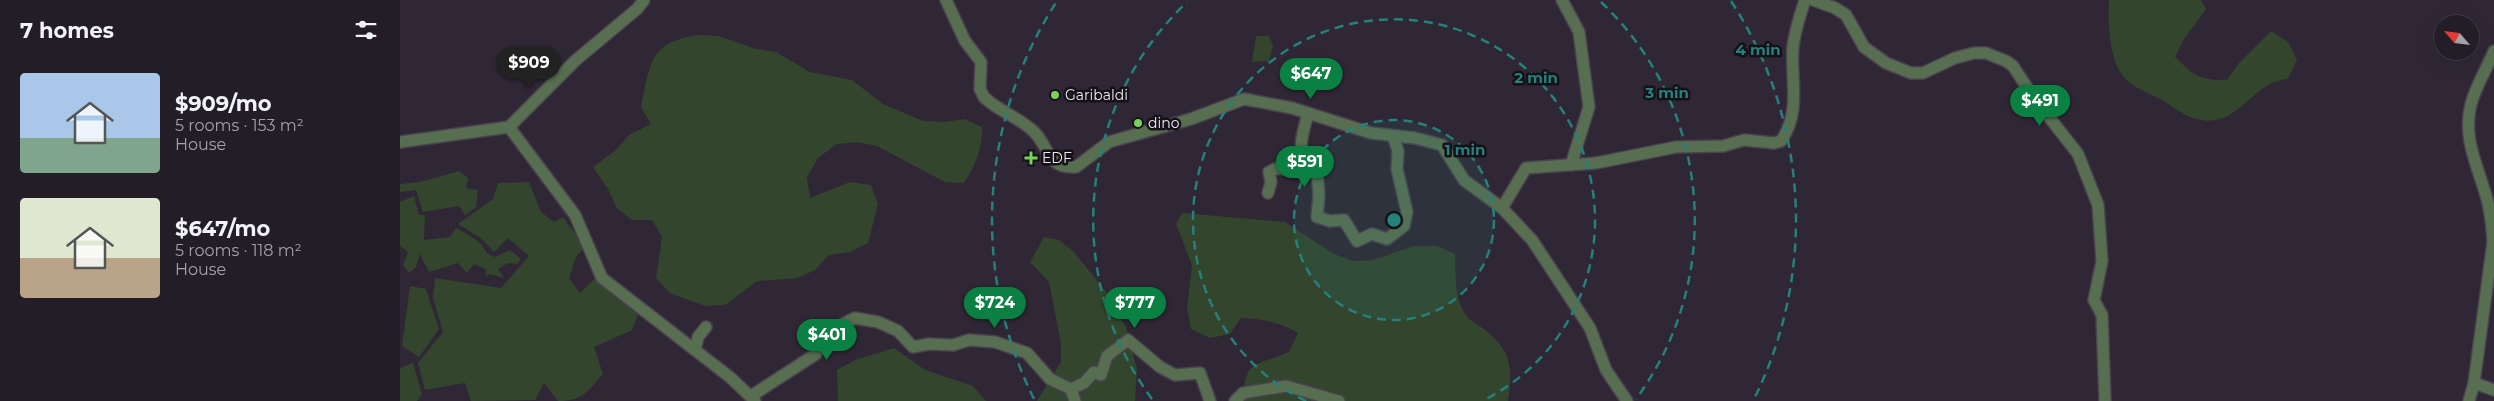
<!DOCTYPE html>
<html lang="en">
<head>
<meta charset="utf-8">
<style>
	:root { --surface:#231d28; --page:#2b2630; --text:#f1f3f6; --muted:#a3a2a8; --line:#403b45; --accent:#0b8043 }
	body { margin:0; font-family:Montserrat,sans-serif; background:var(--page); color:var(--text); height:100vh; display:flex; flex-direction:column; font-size:19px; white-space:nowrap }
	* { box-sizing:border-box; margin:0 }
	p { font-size:16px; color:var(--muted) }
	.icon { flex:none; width:28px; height:28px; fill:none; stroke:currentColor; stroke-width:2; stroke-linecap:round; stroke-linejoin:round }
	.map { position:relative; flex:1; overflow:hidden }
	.details { display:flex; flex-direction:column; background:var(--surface); width:400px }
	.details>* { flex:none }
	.needle { width:32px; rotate:298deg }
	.buttons { position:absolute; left:2034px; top:15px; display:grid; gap:10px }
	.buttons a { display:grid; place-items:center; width:45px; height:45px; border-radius:50%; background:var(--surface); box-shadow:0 5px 20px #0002,0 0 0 1px var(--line); font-size:25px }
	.price { position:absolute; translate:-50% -42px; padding:0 11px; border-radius:18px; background:var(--accent); color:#fff; font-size:16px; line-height:32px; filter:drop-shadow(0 1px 2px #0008) }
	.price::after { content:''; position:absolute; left:50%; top:30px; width:15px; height:11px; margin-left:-8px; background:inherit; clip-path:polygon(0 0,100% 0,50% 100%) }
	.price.active { background:#222; color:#fff }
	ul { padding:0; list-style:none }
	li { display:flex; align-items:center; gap:15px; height:125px; padding:0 20px }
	li span { display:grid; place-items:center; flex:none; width:140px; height:100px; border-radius:5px; color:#555 }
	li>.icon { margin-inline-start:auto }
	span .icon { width:60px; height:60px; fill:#fffc; stroke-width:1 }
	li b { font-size:21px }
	h2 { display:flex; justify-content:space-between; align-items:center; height:60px; padding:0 20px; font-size:21px }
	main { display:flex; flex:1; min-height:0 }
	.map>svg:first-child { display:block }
	.green { fill:#34452e }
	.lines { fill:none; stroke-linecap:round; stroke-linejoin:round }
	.minor-casing { stroke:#4a424f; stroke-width:14 }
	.minor { stroke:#586e51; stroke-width:11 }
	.ring { fill:none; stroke:#25817b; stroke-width:2.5; stroke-dasharray:9 6 }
	.poi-dot { fill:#79d158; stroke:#151118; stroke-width:2 }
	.labels { text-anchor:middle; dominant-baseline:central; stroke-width:5; stroke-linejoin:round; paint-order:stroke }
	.poi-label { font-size:14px; fill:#eee8f2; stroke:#151118; text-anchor:start }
	.centre { fill:#25817b; stroke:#151118; stroke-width:2.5 }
	.ring-label { font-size:15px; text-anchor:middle; font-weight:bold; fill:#25817b; stroke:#151118; stroke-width:5; stroke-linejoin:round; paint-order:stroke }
</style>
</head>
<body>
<main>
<section class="details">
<h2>7 homes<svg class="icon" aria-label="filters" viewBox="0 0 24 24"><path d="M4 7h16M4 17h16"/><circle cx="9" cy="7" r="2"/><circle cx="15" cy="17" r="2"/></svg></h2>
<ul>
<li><span style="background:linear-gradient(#a9c7e8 65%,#7fa58c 0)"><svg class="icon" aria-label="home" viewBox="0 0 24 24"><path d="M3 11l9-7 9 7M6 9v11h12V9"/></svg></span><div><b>$909/mo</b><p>5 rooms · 153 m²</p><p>House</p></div></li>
<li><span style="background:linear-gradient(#dfe7d0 60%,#b9a48a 0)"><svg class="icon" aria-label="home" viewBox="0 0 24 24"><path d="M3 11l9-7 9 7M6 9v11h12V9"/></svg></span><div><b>$647/mo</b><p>5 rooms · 118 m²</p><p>House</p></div></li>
</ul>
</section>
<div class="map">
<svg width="2094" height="401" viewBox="0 0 2094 401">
	<rect width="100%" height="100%" fill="#2f2735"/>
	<g class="green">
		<path d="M1709 0H1801L1806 9 1784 39 1775 57C1793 75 1801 81 1827 80L1839 63 1871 31 1888 42 1897 60 1888 78C1883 80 1875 81 1870 84 1852 93 1840 113 1820 119 1799 125 1783 114 1767 103 1756 96 1743 92 1733 85 1708 70 1708 25 1709 0Z"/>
		<path d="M298 35 318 36 356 49 376 52 410 72 452 80 483 104 523 121 545 122 564 119 582 127C582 149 576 164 564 183L545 182 477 146 457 142 437 144 418 158 407 177 410 198 450 182 471 185 478 204 468 243 450 252 429 255 415 270 397 278 357 281 325 305 305 306 270 293 256 278 262 237 252 220H232L217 208 208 189 193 167 216 150 229 135 251 124 241 107C251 63 248 43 298 35Z"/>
		<path d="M856 36H869L873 46 869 61 852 62Z"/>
		<path d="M59 171 68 178 66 188 78 190 76 208 65 215 59 206 23 212 16 190 0 192V184L20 182Z"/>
		<path d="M129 182 141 212 154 222 163 217 185 247 176 257 169 278 180 293 197 276 239 312 232 330 194 347 203 374C188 391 183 401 158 401L144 383 135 400 71 401 65 383 25 390 18 363 43 332 33 298 35 278 101 288 129 256 108 238 94 252 82 239 58 224 93 199 98 183Z"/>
		<path d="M14 196 19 215H25L24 240 50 237 56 228 69 235 81 244 87 253 95 257 110 250 121 259 117 264 108 263 98 269 104 278 90 274 86 276V269L74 264 67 273 58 263 29 272 20 254 16 267 9 273 3 265 8 252 0 246V202Z"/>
		<path d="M782 213 885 222 934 254 953 261 973 260 1014 246H1037L1055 254C1056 273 1054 300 1066 315 1070 321 1079 325 1084 329 1112 351 1113 368 1108 401H842C847 357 852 368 889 352L898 333C879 322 863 319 841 318L830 334 810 338 791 329 787 308 792 265 776 224Z"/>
		<path d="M644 237 659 240 674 252 707 293 726 328 737 369 735 401H637L661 362V343L649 282 630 262Z"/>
		<path d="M10 286 26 289 39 329 19 357 2 346Z"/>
		<path d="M494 348 525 370 573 386 586 401H438L437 370 455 360Z"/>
		<path d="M13 363 22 394 17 401H0V368Z"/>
	</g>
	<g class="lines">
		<g class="minor-casing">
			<g id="minor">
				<path d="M546 0 565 41 581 62 580 89 584 97C598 111 618 117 632 130 650 145 645 169 676 167L709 142 791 119 844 99 892 108 971 133 1015 138 1042 145 1064 180 1102 208 1132 240 1190 328 1206 370 1227 401"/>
				<path d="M1162 0 1179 32 1189 107 1171 165"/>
				<path d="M1413 0 1435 8 1446 15 1464 47 1486 63 1511 73H1523L1555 58 1574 53H1586L1606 61 1613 66 1634 98 1678 154 1698 205 1702 261 1694 300 1702 315 1705 401"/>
				<path d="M908 113C902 139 893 152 917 171L919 195 917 217 930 221 944 220 957 241 972 234 987 239 1004 226 1007 212 997 169 998 151 993 136"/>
				<path d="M109 127 175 215 202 278 331 378 355 401"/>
				<path d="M0 142 109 127 176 60 237 9 244 0"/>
				<path d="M868 193 871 182 869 172 875 169 889 168 905 162"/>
				<path d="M1102 208 1126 168 1196 163 1276 147 1323 146 1344 140 1374 143 1381 141C1402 111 1390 78 1393 46 1395 31 1400 15 1405 0"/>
				<path d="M295 350 298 337 306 327"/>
				<path d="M2074 383 2094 390"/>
				<path d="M351 396 416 354 420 340 433 329 455 318 478 322 498 331 513 347 529 344 553 345 569 340 595 342 627 353 650 379 671 389"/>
				<path d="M675 401 671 389 684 383 694 372 701 375 707 356 728 340 760 367 775 375 800 373 810 401"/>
				<path d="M835 401 843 393 886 386 939 401"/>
				<path d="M2069 401 2074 383 2093 242C2092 224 2090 206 2084 189 2075 160 2063 135 2071 104 2076 86 2087 68 2094 51"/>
			</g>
		</g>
		<use href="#minor" class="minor"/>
	</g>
	<circle cx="994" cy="220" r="100" fill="#25817b" fill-opacity=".12"/>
	<g class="ring">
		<circle cx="994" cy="220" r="100"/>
		<path d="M906 401A201 201 0 1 1 1082 401"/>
		<path d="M752 399A301 301 0 0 1 787 2M1201 2A301 301 0 0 1 1236 399"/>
		<path d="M634 399A402 402 0 0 1 657 1M1331 1A402 402 0 0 1 1354 399"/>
	</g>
	<g class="poi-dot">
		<circle cx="655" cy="95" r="5"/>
		<circle cx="738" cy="123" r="5"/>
		<path d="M628.5 150.5h5v5h5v5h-5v5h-5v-5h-5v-5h5z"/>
	</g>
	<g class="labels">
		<g class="poi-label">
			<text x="665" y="95">Garibaldi</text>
			<text x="748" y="123">dino</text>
			<text x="642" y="158">EDF</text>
		</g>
	</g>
	<circle cx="994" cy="220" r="8" class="centre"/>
	<g class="ring-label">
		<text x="1358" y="55">4 min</text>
		<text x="1136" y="83">2 min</text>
		<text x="1267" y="98">3 min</text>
		<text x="1065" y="155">1 min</text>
	</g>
</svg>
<div class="buttons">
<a><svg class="needle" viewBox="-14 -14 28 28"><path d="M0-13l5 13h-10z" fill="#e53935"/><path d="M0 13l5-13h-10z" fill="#a3a2a8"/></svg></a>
</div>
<b class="price active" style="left:129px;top:89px">$909</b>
<b class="price" style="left:911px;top:100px">$647</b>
<b class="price" style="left:1640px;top:127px">$491</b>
<b class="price" style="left:905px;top:188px">$591</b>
<b class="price" style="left:595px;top:329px">$724</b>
<b class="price" style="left:735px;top:329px">$777</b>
<b class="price" style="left:427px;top:361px">$401</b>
</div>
</main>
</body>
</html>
